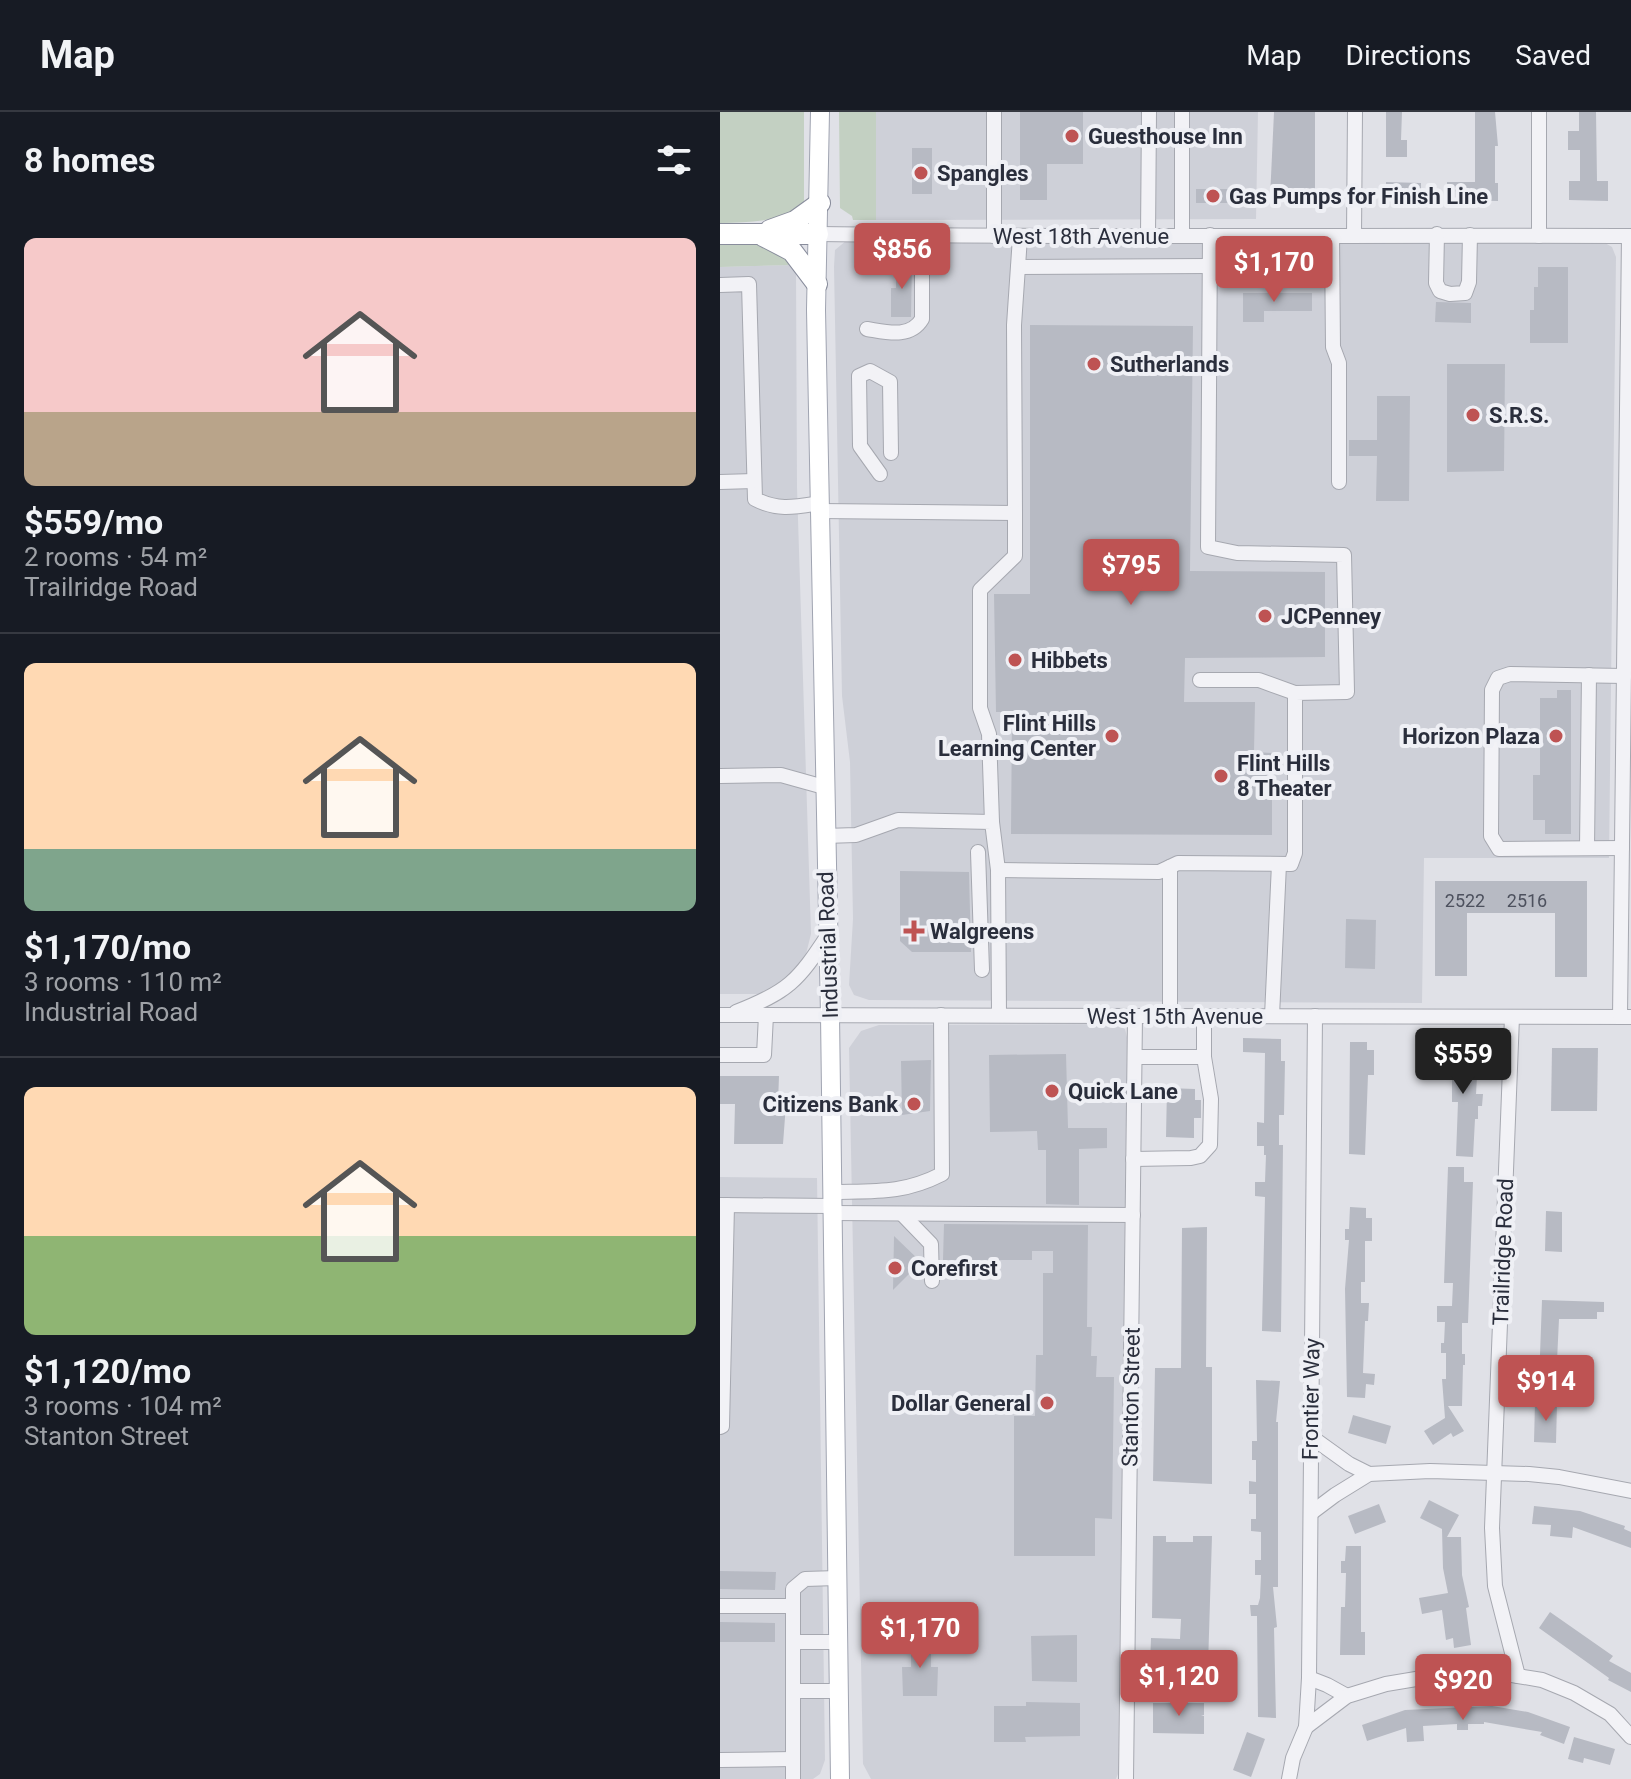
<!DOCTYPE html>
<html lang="en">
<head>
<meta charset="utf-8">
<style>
	:root { --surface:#171b24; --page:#242831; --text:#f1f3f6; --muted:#9ea1a6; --line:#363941; --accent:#be5353 }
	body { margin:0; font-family:Roboto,sans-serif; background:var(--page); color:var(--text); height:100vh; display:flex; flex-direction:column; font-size:30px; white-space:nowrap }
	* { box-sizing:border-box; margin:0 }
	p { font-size:26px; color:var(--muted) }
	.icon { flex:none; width:44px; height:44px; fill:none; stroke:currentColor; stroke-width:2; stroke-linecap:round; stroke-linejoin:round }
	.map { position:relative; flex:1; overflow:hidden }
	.drawer { display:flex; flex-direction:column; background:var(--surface); width:720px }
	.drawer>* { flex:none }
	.price { position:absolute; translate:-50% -68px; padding:0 18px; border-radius:8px; background:var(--accent); color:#fff; font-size:26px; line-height:52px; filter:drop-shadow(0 2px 4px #0008) }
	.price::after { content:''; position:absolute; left:50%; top:48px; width:24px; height:18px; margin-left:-12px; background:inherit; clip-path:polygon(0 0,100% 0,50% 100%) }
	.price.current { background:#222; color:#fff }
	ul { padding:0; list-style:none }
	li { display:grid; align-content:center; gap:16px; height:424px; padding:0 24px }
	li+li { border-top:2px solid var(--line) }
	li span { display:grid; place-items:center; height:248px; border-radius:12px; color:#555 }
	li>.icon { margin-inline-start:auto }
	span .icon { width:144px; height:144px; fill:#fffc; stroke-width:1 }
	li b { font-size:34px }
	h2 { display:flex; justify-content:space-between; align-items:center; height:96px; padding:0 24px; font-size:34px }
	header { display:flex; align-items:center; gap:48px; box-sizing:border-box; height:112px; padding:0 40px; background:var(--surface); border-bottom:2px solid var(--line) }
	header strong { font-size:38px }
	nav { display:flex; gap:44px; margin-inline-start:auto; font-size:28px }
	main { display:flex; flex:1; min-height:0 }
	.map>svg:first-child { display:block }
	.built { fill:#ced0d8 }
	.green { fill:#c3d0c2 }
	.building { fill:#b7bac3 }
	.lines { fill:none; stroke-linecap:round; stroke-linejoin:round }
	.minor-casing { stroke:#a6a8b0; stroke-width:16 }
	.major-casing { stroke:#a0a4b1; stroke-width:20 }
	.highway-casing { stroke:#898d9c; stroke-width:22 }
	.minor { stroke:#f2f2f6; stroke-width:14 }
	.major { stroke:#fff; stroke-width:18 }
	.highway { stroke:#fff; stroke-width:20 }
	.poi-dot { fill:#be5353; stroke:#eff0f5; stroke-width:3 }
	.labels { text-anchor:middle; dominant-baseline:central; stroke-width:8; stroke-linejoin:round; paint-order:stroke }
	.number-label { font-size:18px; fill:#4d515e }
	.poi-label { font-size:22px; font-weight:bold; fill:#2a2e3c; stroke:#eff0f5; text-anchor:start }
	.street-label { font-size:22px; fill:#2a2e3c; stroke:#eff0f5 }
</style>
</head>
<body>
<header>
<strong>Map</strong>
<nav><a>Map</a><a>Directions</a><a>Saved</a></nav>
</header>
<main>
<section class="drawer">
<h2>8 homes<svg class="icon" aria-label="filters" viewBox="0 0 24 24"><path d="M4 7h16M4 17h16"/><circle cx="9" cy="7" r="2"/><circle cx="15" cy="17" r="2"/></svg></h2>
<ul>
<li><span style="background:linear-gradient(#f6c9c9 70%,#b9a48a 0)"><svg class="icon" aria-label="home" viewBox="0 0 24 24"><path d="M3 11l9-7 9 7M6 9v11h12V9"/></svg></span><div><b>$559/mo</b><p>2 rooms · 54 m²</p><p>Trailridge Road</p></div></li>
<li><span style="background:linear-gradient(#ffd9b3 75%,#7fa58c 0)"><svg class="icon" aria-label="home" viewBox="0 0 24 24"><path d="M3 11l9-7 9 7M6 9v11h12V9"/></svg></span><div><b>$1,170/mo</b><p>3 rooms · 110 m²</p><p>Industrial Road</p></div></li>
<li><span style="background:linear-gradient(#ffd9b3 60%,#8fb573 0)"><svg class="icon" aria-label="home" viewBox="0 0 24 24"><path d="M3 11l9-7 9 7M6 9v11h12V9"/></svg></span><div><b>$1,120/mo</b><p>3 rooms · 104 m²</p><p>Stanton Street</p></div></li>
</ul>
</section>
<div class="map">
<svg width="911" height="1667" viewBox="0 0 911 1667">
	<rect width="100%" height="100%" fill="#e0e1e7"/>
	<g class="built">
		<path d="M156 0H538L536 107 156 108Z"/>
		<path d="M127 128 885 131 892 135 896 145 889 746H704L702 891 149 888 134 883 129 873 133 807 130 650 122 584 114 155 115 138Z"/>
		<path d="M73 153 76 157 77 375 91 822 84 850 71 868 41 882H0V155Z"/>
		<path d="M395 912 405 917 407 925 398 1662 396 1667H151L143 1652 129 936 141 919 159 913Z"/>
		<path d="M0 1065 97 1066 105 1648 100 1662 93 1667H0Z"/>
	</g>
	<g class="green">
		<path d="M0 0H84V91C59 111 31 110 0 111Z"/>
		<path d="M119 0H156V108H133L132 104 120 96Z"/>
		<path d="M0 130 48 131 73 153 0 155Z"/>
	</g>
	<g class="building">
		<path d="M300 0H363V52H327V88H300Z"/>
		<path d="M554 0H595V86H550Z"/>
		<path d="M666 0H682L681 28H687V45H666Z"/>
		<path d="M755 0H775L778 34H775V71H778V89L727 88V70H755Z"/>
		<path d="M859 0H876L877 69H888V89L849 88V69H860V38H848V19H859Z"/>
		<rect x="192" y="36" width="20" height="46"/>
		<path d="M666 70 701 71V88L666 87Z"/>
		<path d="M476 77H509L510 91H476Z"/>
		<path d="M180 149H192L191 205H171V176H176V151H180Z"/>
		<path d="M818 155H848V231H810V198H814V175H818Z"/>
		<path d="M523 181H592V199H544V210H523Z"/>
		<path d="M716 190 751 191V211L715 210Z"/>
		<path d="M310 213 473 214 470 459 605 460V545L465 546 464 590H535L534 640 552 641V723L291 722 292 600H276L274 482H310Z"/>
		<path d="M727 252H785L784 359 727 360Z"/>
		<path d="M657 284H690L689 389H656L657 344H629V328H657Z"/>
		<path d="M837 578H851V722H825V708H813V663H820V586H837Z"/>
		<path d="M180 759 249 760 251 840H192L180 829Z"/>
		<path d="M715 769H867V865H835V801H747V864H715Z"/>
		<path d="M626 807 656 808 655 857 625 856Z"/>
		<path d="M523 926 561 927V949H565L564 1003H559V1033H563L561 1220 542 1219 545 1085 535 1084V1070H545L546 1043H544V1034H537V1010L544 1011 545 941 523 940Z"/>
		<path d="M630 930H647V938H654V963H648L645 1043 629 1042Z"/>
		<path d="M832 936H878L877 999H831Z"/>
		<path d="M730 937H748L749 948H758L756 982H763L762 994H758V1007H755L753 1045 736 1044 738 990H732V959H711V947H730Z"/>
		<path d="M346 942 348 1016H387V1036L359 1037V1093L326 1092V1038H318L317 1019 270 1020 269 943Z"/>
		<path d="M211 948 210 999 182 1003 181 949Z"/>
		<path d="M0 964H59L58 991 66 992 63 1032H14L15 992H0Z"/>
		<path d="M447 976 475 977V988H481V1006H474V1026L446 1025Z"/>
		<path d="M728 1055H744V1070H753L748 1211H742V1242H745V1253H743L742 1294H728L744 1319 733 1325 731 1321 713 1333 704 1319 725 1306 722 1267H726V1241H721V1231H724L725 1210H717V1194H732L733 1171H724Z"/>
		<path d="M630 1095 646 1096V1106H652V1129H645V1170H641V1191H649L648 1209H645L643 1261 655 1262 654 1273 646 1272 645 1286 627 1285 625 1177 629 1128H625V1117H629Z"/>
		<path d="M826 1099 842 1100V1140L825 1139Z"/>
		<path d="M224 1112 368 1113 367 1215H372L371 1244H377L376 1265H394L392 1407 375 1406V1444H294V1304H315L316 1243H323V1161H333V1139H312V1148H223Z"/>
		<path d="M487 1115 486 1255H492V1372L433 1369 435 1256H461L462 1116Z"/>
		<path d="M174 1124 201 1150 173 1178Z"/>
		<path d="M822 1188 884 1190V1200H877V1207H839L836 1270H819Z"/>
		<path d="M536 1268 560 1269 556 1310H558V1475H553L557 1515 554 1516 556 1606 538 1605 537 1504H531L530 1493H538L540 1486 541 1463H535V1448H541V1420L531 1419V1407H536V1382H529V1369L536 1370V1348H532V1329H537Z"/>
		<path d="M815 1291 837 1292 836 1331 814 1330Z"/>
		<path d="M633 1303 671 1314 666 1332 628 1321Z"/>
		<path d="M709 1388 739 1403 727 1425H741L742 1463 749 1495 746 1496 751 1533 734 1536 733 1526 726 1528 722 1498 702 1502 699 1486 728 1481 723 1456 722 1417 700 1406Z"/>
		<path d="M659 1392 666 1410 635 1422 628 1404Z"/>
		<path d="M814 1394 860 1399 905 1414 904 1417 911 1420V1436L853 1415 852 1426 830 1424 831 1413 812 1412Z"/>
		<path d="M433 1424H446V1430H473V1424H492L488 1554 430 1553 431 1526 460 1527 461 1507 432 1506Z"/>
		<path d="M626 1434H641V1520H645V1543H620L621 1495H625L626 1461H621V1449H625Z"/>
		<path d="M0 1459 56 1460 55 1478 0 1477Z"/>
		<path d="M830 1500 893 1544 889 1549 911 1561V1580L888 1568 889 1566 819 1516Z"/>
		<path d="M0 1510 55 1511V1530H0Z"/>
		<path d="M357 1523V1570L312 1569 311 1524Z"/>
		<path d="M191 1525H211V1555H218L217 1584H183L182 1555H191Z"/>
		<path d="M306 1590 360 1591V1624L305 1625 306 1630H274V1594H306Z"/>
		<path d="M433 1591H484V1603H481L484 1604V1622L433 1621Z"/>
		<path d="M772 1594 808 1600 850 1615 844 1632 820 1623 822 1620 764 1610V1612H748V1618H737V1612L703 1614 704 1629 687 1630 686 1616 647 1629 642 1613 685 1598Z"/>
		<path d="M527 1620 545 1627 531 1665 513 1658Z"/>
		<path d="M854 1625 895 1637 890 1653 864 1646 863 1651 848 1647Z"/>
	</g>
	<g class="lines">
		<g class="minor-casing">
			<g id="minor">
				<path d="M274 0V124"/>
				<path d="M462 0V124"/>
				<path d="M819 0V124"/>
				<path d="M98 122C369 126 640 123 911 124"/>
				<path d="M717 122 716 171 720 179 730 182 745 181 749 170 750 123"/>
				<path d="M634 123 635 0"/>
				<path d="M428 124 429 0"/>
				<path d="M612 124 613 235 619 251V370"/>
				<path d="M298 155 489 154"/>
				<path d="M0 173 29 172 35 387C58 399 75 395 100 391"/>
				<path d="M147 217C166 220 190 227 202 207V123"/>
				<path d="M160 362 140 334 139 264 150 259 170 270 171 341"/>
				<path d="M0 370 34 369"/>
				<path d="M100 399 295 401 294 213 300 125"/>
				<path d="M480 568H539L575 581"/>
				<path d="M0 664 61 663 104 675"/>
				<path d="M272 710 269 622 260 596V478L295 444V401"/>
				<path d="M105 724 136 723 178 708 272 710 278 758 279 903"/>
				<path d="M867 736 869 563"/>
				<path d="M902 736 779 737 771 724 772 578 778 566 790 562 904 564"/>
				<path d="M258 740 262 858"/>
				<path d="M278 758 439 760 458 751 571 752 575 741V581L627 580 624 443 517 441 488 435 490 123"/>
				<path d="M16 900C68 880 78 869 108 823"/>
				<path d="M0 903 911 905"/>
				<path d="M450 904V755"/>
				<path d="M552 904 559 752"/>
				<path d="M792 905 772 1416 775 1474 798 1564"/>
				<path d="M900 905 909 124"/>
				<path d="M0 943H44L46 903"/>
				<path d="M415 945H484V904"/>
				<path d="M413 1047 471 1046 480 1044 490 1033 491 987 484 945"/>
				<path d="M112 1080C155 1079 183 1082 222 1062L221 903"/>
				<path d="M0 1093 112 1094"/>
				<path d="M112 1101 413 1103"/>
				<path d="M182 1102 211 1132 212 1169"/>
				<path d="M0 1315 2 1314 7 1093"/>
				<path d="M590 1324 629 1352 649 1362"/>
				<path d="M591 1401 615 1383 649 1362 710 1359 809 1362 839 1365 911 1379"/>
				<path d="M0 1494H73"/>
				<path d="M73 1530H118"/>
				<path d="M589 1566 607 1573 627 1584"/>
				<path d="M73 1579H119"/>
				<path d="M586 1615 627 1584 666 1572 726 1562H786L822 1568 854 1581 890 1602 911 1625"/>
				<path d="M0 1648 73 1647"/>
				<path d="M73 1667V1477L85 1467 117 1466"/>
				<path d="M406 1667 415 904"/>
				<path d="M569 1667 573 1646 586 1615 589 1566 595 904"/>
			</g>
		</g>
		<g class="major-casing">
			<path id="major" d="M100 0 96 198 110 903 120 1667"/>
		</g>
		<g class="highway-casing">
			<g id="highway">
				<path d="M50 118 75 109 100 91"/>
				<path d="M0 122H98"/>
				<path d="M43 124 72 139 97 172"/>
			</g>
		</g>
		<use href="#minor" class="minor"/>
		<use href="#major" class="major"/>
		<use href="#highway" class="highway"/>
	</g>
	<g class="poi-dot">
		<circle cx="352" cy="24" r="8"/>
		<circle cx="201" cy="61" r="8"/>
		<circle cx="493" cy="84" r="8"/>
		<circle cx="374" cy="252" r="8"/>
		<circle cx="753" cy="303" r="8"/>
		<circle cx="545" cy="504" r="8"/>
		<circle cx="295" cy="548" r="8"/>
		<circle cx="392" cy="624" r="8"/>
		<circle cx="836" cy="624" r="8"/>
		<circle cx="501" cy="664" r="8"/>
		<path d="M190 807h8v8h8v8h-8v8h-8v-8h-8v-8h8z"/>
		<circle cx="332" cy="979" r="8"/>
		<circle cx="194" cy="992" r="8"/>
		<circle cx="175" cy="1156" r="8"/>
		<circle cx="327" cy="1291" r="8"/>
	</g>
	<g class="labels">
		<g class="number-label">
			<text x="745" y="788">2522</text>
			<text x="807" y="788">2516</text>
		</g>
		<g class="poi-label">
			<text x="368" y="24">Guesthouse Inn</text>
			<text x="217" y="61">Spangles</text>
			<text x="509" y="84">Gas Pumps for Finish Line</text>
			<text x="390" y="252">Sutherlands</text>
			<text x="769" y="303">S.R.S.</text>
			<text x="561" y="504">JCPenney</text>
			<text x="311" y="548">Hibbets</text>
			<text x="376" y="611" text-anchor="end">Flint Hills<tspan x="376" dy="25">Learning Center</tspan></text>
			<text x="820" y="624" text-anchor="end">Horizon Plaza</text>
			<text x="517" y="651">Flint Hills<tspan x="517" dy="25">8 Theater</tspan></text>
			<text x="210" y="819">Walgreens</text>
			<text x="348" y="979">Quick Lane</text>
			<text x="178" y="992" text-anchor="end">Citizens Bank</text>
			<text x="191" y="1156">Corefirst</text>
			<text x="311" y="1291" text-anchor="end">Dollar General</text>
		</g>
		<g class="street-label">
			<text x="361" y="124">West 18th Avenue</text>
			<text transform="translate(108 833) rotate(-92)">Industrial Road</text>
			<text x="455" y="904">West 15th Avenue</text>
			<text transform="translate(783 1140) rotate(-88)">Trailridge Road</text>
			<text transform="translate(411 1285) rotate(-89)">Stanton Street</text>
			<text transform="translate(591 1287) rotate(-89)">Frontier Way</text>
		</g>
	</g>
</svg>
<b class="price" style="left:182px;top:179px">$856</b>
<b class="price" style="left:554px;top:192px">$1,170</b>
<b class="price" style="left:411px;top:495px">$795</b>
<b class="price current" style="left:743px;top:984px">$559</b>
<b class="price" style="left:826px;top:1311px">$914</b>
<b class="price" style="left:200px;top:1558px">$1,170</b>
<b class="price" style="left:459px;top:1606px">$1,120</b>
<b class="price" style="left:743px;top:1610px">$920</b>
</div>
</main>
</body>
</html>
